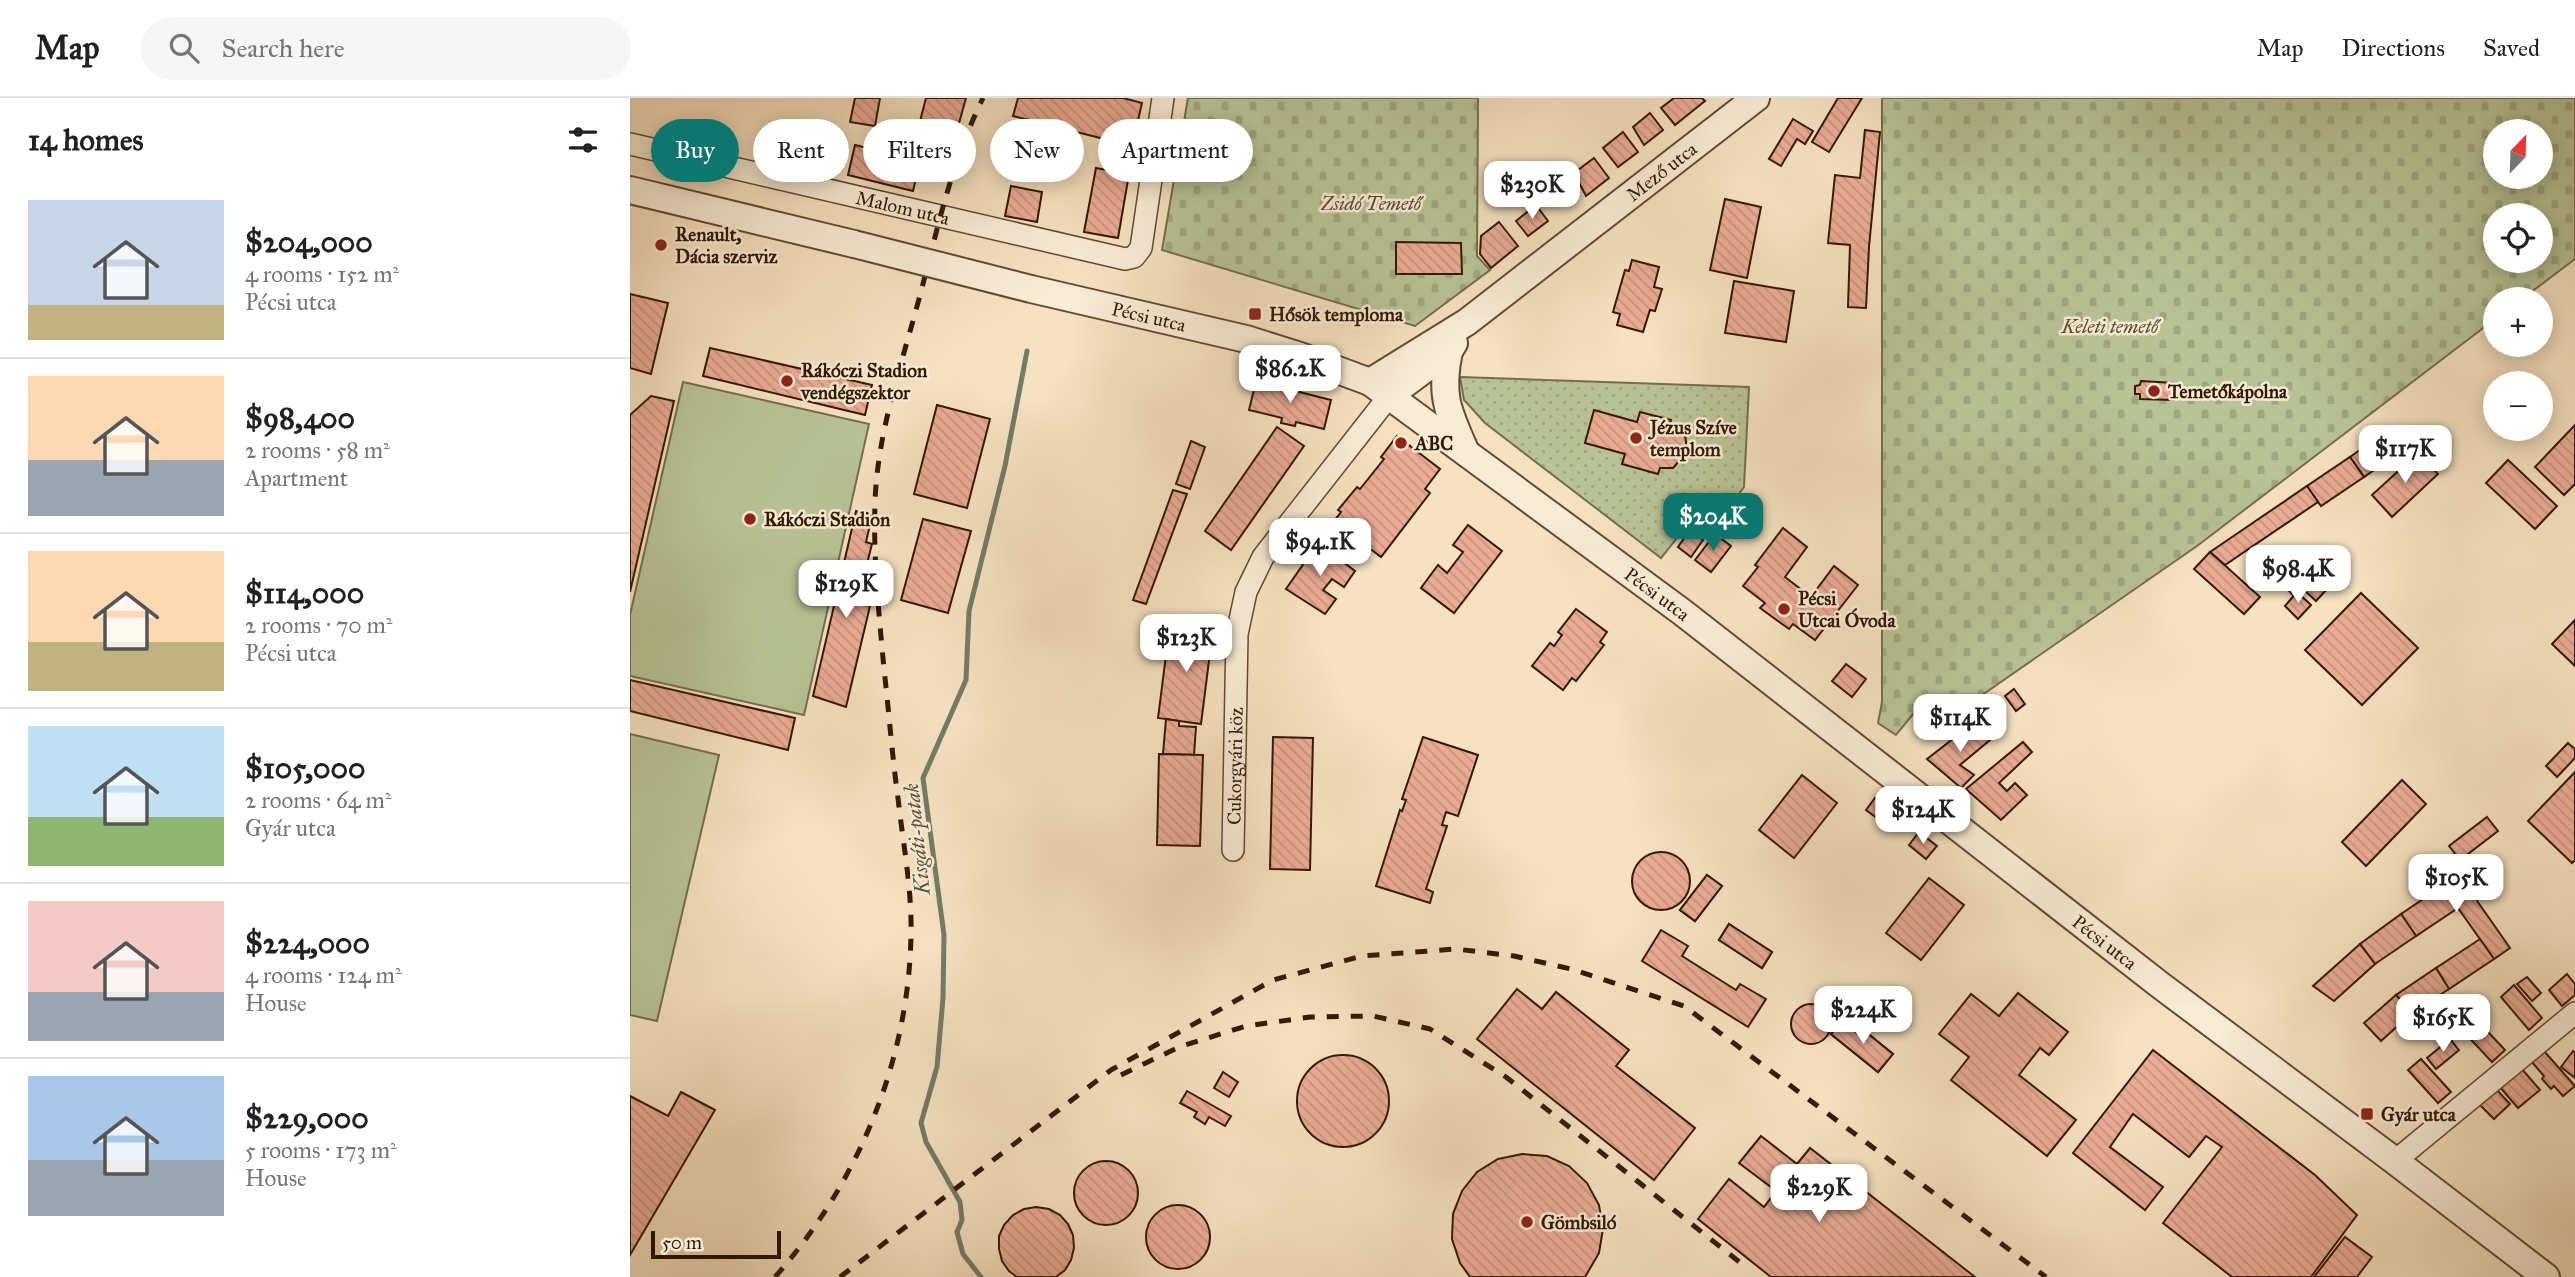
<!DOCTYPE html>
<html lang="en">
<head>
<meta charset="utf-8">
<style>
	:root { --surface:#fff; --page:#f6f6f6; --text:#202124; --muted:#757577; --line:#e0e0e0; --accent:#0f766e }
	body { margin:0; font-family:"IM FELL Great Primer",serif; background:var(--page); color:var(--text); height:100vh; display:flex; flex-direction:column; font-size:26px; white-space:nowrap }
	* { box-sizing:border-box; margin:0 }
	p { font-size:23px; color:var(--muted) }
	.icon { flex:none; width:38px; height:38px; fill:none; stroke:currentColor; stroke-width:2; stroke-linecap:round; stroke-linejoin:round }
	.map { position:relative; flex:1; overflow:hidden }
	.side { display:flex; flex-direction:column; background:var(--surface); width:630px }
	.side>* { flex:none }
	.hud { position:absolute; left:21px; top:21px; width:665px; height:63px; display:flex; gap:14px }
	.needle { width:46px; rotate:23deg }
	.controls { position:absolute; left:1853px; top:21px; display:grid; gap:14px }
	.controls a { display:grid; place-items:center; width:70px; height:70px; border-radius:50%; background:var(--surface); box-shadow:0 4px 18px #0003; font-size:35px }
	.scale { position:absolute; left:21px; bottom:18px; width:130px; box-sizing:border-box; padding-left:7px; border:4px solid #331800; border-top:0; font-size:19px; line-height:24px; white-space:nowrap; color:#331800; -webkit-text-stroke:5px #f9ecd6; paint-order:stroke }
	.price { position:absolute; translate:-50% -60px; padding:0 16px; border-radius:14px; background:#fff; color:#222; font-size:23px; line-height:46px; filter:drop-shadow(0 2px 4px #0008) }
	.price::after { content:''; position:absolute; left:50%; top:42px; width:21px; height:16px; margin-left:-10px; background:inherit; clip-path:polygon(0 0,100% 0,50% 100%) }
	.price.selected { background:var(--accent); color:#fff }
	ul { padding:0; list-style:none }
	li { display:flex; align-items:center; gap:21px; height:175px; padding:0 28px }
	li+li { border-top:2px solid var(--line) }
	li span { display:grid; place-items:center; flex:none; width:196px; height:140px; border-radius:0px; color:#555 }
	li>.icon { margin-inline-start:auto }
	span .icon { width:84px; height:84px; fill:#fffc; stroke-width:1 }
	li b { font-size:30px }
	h2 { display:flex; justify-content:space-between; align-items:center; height:84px; padding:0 28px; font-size:30px }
	.chip { padding:0 24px; border-radius:32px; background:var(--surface); box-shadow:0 4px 18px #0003; font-size:24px; line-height:63px }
	.chip.selected { background:var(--accent); color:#fff }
	header { display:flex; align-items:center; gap:42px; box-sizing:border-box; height:98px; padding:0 35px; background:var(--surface); border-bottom:2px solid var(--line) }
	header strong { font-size:33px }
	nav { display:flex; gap:38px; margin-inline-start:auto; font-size:24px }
	.search { width:490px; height:63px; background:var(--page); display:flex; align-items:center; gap:18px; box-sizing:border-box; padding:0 24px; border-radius:38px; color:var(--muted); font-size:26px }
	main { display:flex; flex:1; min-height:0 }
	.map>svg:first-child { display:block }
	.grass { fill:#b8c396; stroke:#766e4b; stroke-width:2 }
	.cemetery { fill:url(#cemetery-stones); stroke:#766e4b; stroke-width:2; fill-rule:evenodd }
	.park { fill:url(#park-dots); stroke:#766e4b; stroke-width:2 }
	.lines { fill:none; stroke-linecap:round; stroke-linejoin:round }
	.stream { stroke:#737c68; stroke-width:5 }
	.building { fill:url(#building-back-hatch); stroke:#331800; stroke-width:2 }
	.minor-casing { stroke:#644a30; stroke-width:24 }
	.tertiary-casing { stroke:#644a30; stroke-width:30 }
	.minor { stroke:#f9ecd6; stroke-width:21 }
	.tertiary { stroke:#f9ecd6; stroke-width:26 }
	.rail { stroke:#331800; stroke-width:5; stroke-dasharray:12 12; stroke-linecap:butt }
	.tertiary-bridge-casing { stroke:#644a30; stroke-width:30; stroke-linecap:butt }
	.tertiary-bridge { stroke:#f9ecd6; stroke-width:26 }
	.poi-dot { fill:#8f2418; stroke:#f9ecd6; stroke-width:2.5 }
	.labels { text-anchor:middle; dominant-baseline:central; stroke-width:5; stroke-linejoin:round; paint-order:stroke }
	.street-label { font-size:19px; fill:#331800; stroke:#f9ecd6 }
	.park-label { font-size:19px; font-style:italic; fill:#5b4b2d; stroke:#f9ecd6 }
	.poi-label { font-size:19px; font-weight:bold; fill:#331800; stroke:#f9ecd6; text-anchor:start }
	.water-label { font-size:21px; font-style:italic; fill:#58523d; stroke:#f9ecd6 }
</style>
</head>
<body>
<header>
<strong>Map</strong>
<div class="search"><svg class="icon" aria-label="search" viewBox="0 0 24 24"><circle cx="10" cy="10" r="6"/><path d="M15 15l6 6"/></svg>Search here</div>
<nav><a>Map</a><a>Directions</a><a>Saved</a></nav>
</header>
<main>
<section class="side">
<h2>14 homes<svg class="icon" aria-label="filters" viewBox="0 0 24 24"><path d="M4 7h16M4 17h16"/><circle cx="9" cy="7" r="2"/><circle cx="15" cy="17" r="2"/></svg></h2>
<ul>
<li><span style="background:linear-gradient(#c9d6e8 75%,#c2b280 0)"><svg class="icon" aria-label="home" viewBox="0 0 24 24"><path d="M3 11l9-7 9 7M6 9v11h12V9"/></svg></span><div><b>$204,000</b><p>4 rooms · 152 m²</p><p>Pécsi utca</p></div></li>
<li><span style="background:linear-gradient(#ffd9b3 60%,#9aa5b1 0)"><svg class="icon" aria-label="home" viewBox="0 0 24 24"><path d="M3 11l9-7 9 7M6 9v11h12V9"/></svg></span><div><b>$98,400</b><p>2 rooms · 58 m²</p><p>Apartment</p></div></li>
<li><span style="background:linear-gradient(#ffd9b3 65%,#c2b280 0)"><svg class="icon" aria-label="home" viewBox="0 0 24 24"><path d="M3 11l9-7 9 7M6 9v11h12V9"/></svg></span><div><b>$114,000</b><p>2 rooms · 70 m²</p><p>Pécsi utca</p></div></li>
<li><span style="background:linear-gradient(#bfe0f5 65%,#8fb573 0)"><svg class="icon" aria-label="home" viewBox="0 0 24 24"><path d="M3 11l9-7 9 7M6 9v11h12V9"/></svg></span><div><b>$105,000</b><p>2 rooms · 64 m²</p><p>Gyár utca</p></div></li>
<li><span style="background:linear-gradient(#f6c9c9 65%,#9aa5b1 0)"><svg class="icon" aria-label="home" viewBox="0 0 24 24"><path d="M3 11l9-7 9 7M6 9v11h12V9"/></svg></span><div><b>$224,000</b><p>4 rooms · 124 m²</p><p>House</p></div></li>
<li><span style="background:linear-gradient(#a9c7e8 60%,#9aa5b1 0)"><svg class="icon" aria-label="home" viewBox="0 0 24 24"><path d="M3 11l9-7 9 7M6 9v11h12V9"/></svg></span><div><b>$229,000</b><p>5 rooms · 173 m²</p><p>House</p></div></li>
</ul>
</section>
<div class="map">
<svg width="1945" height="1179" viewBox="0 0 1945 1179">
	<defs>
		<pattern id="cemetery-stones" width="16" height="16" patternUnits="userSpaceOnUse" patternTransform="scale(1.75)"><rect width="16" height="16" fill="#b8c396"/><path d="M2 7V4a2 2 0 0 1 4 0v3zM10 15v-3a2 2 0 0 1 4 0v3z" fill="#9fa780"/></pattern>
		<pattern id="park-dots" width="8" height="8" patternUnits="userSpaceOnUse" patternTransform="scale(1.75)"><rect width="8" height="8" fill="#b8c396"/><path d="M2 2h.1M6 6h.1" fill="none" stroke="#9fa780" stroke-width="1.8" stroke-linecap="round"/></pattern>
		<pattern id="building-back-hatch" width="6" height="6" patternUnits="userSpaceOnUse" patternTransform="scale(1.75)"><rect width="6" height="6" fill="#eaab95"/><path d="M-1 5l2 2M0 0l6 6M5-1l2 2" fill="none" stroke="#c9927f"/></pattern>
	</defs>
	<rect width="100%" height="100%" fill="#f6e1c0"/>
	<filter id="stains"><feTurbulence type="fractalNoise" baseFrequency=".00286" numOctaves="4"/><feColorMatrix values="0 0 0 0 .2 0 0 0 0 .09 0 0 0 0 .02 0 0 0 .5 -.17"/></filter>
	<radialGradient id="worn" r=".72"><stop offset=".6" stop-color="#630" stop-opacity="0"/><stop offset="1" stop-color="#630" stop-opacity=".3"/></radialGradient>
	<g class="grass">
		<path d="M53 284 239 326 174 617 0 578V517Z"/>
		<path d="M0 636 89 657 27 923 0 917Z"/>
	</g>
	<g class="cemetery">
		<path d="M558 0H848L847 158 860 172 785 228 532 152Z"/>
		<path d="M1252 0H1945V161L1892 201H1866L1865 221 1567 448 1316 622 1293 604 1266 637 1248 625 1252 604ZM1866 33H1911V79H1866ZM1866 117H1911V163H1866Z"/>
	</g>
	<path class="park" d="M830 279 1119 289 1114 389 1088 425 1070 411 1031 460 855 325 834 302Z"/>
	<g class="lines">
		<path class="stream" d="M351 1179 333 1156 327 1134 332 1122 330 1104 296 1044 291 1025 307 969 313 900 314 837 293 680 336 582 339 513 375 368 397 253"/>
	</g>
	<g class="building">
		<path d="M225 0H250L245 28 220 24Z"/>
		<path d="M296 0H336L326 36 289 27Z"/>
		<path d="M388 0H493L512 5 502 48 383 18Z"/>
		<path d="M1044 0H1072L1075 3 1045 27 1031 10Z"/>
		<path d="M1208 0H1232L1199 54 1182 44Z"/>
		<path d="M1020 15 1033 32 1014 47 1003 29Z"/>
		<path d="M1163 21 1183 33 1175 46 1167 41 1151 68 1139 61Z"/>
		<path d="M1235 32 1250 34 1239 149 1236 210 1218 209 1220 147 1198 145 1205 77 1230 80Z"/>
		<path d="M993 34 1008 54 988 69 973 50Z"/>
		<path d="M478 44 502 48 498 71 474 66Z"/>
		<path d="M225 47 290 63 283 93 218 77Z"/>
		<path d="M964 60 979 80 956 98 944 75Z"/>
		<path d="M466 70 499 76 488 140 454 134Z"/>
		<path d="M381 88 412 94 407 124 375 118Z"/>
		<path d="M1095 101 1131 109 1117 180 1080 172Z"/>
		<path d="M906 107 918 123 898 138 886 123Z"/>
		<path d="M869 124 888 148 861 170 850 156 851 138Z"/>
		<path d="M766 144 831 145 832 176H766Z"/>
		<path d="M1002 162 1029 169 1024 189 1032 191 1025 213 1020 212 1013 234 987 227 990 216 983 214 995 172 999 173Z"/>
		<path d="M1104 183 1164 193 1156 244 1095 235Z"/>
		<path d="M0 196 38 205 21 276 0 270Z"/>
		<path d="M80 250 242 287 235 317 73 278Z"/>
		<path d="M626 283 701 302 694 331 666 324 665 328 651 325 652 320 619 312Z"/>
		<path d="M1511 283 1544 285 1550 290V297L1544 302 1510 301V296H1505V288L1510 287Z"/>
		<path d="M21 298 44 303 0 494V317Z"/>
		<path d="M307 307 360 321 337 410 284 396Z"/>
		<path d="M964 312 1007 324 1010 314 1041 322 1039 328 1055 335 1057 354 1043 370H1030L1028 376 992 366 995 356 955 345Z"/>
		<path d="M1945 327V386L1934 397 1905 369Z"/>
		<path d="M647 329 674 348 601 452 575 433Z"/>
		<path d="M1762 330 1776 350 1734 379 1720 359Z"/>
		<path d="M767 338 810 371 795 391 800 395 751 459 704 423 711 414 708 412 727 389 730 391 754 361 751 359Z"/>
		<path d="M561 343 575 349 560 391 546 386Z"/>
		<path d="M1788 355 1808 376 1762 419 1742 397Z"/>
		<path d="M1720 359 1734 379 1691 408 1677 388Z"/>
		<path d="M1878 362 1927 408 1905 431 1856 385Z"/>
		<path d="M1677 388 1688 404 1595 467 1580 454Z"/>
		<path d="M543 392 557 396 516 506 503 502Z"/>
		<path d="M226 413 242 418 236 444 242 446 227 505 240 508 216 609 183 598Z"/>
		<path d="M293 421 341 433 318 515 271 502Z"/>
		<path d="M838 427 872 453 824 515 791 490 808 467 817 475 833 454 823 447Z"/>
		<path d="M1153 430 1177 449 1155 479 1181 499 1204 468 1228 487 1185 542 1163 526 1159 531 1130 510 1135 505 1113 488 1128 469 1125 467Z"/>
		<path d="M1060 432 1073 442 1061 459 1048 449Z"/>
		<path d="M1085 436 1101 448 1081 474 1065 462Z"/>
		<path d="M688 445 725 473 714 489 702 481 693 492 706 501 695 516 656 491Z"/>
		<path d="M1663 452 1688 473 1664 498 1642 475Z"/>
		<path d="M1580 454 1630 499 1614 516 1564 471Z"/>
		<path d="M1691 456 1704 469 1695 479 1681 467Z"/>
		<path d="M1684 477 1698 490 1686 503 1672 490Z"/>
		<path d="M1667 494 1681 507 1668 521 1655 508Z"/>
		<path d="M1731 495 1788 550 1732 607 1675 552Z"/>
		<path d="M946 511 977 534 970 544 974 547 946 583 942 580 933 592 902 568 920 545 924 548 932 537 928 534Z"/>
		<path d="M1945 522V568L1922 546Z"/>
		<path d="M540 526 583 531 571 626 528 620Z"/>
		<path d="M1216 566 1236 581 1222 599 1202 583Z"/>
		<path d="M0 582 165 620 158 652 0 613Z"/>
		<path d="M1384 591 1395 606 1386 613 1375 598Z"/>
		<path d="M1294 612 1309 625 1301 635 1286 622Z"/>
		<path d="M536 621 549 623V628L566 629 564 657 533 656Z"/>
		<path d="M1346 623 1360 642 1330 667 1344 677 1331 690 1297 661Z"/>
		<path d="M643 639 683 640 680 772 640 771Z"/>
		<path d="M793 639 848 657 828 718 816 714 812 727 817 728 796 791 803 794 800 805 746 788 770 712 772 713 776 702 772 701Z"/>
		<path d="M1393 644 1402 654 1369 685 1377 693 1385 685 1397 697 1371 722 1336 691Z"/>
		<path d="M1938 645 1945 651V660L1927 679 1916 668Z"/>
		<path d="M529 656 573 657 570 748 527 747Z"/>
		<path d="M1945 674V762L1942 765 1898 723Z"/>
		<path d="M1172 677 1207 705 1164 760 1129 732Z"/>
		<path d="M1772 682 1796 706 1736 768 1712 744Z"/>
		<path d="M1245 700 1260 711 1251 723 1236 712Z"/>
		<path d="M1857 719 1868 733 1830 762 1819 748Z"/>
		<path d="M1289 734 1307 748 1296 761 1279 747Z"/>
		<circle cx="1031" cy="783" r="29"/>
		<path d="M1077 777 1092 788 1065 823 1050 812Z"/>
		<path d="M1077 777 1092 788 1065 823 1050 812Z"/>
		<path d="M1829 777 1880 850 1864 861 1828 810 1786 838 1771 816Z"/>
		<path d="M1299 780 1334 807 1291 862 1256 835Z"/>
		<path d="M1771 816 1786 838 1745 866 1730 846Z"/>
		<path d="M1099 826 1142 854 1132 870 1089 842Z"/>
		<path d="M1099 826 1142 854 1132 870 1089 842Z"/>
		<path d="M1031 832 1058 848 1052 858 1106 892 1110 886 1136 901 1118 929 1012 863Z"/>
		<path d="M1850 841 1864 861 1819 891 1806 870Z"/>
		<path d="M1730 846 1745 866 1704 903 1683 888Z"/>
		<path d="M1806 870 1819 891 1782 915 1766 897Z"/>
		<path d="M1937 876 1945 886V897L1932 908 1919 892Z"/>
		<path d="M1897 879 1911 895 1902 903 1887 886Z"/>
		<path d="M1884 887 1912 920 1899 932 1871 899Z"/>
		<path d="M887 891 912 911 926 894 999 952 986 968 1065 1030 1024 1082 847 941Z"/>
		<path d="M1388 895 1438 934 1419 957 1410 950 1389 977 1446 1022 1417 1058 1321 982 1339 959 1309 936 1341 896 1369 918Z"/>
		<path d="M1766 897 1782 915 1751 943 1734 925Z"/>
		<circle cx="1181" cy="926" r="20"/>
		<path d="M1844 919 1875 952 1862 964 1831 931Z"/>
		<path d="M1212 923 1233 940 1237 935 1263 956 1248 974 1201 936Z"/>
		<path d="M1212 923 1233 940 1237 935 1263 956 1248 974 1201 936Z"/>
		<path d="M1820 941 1829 952 1806 971 1797 960Z"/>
		<path d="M1523 952 1685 1077 1727 1117 1681 1179H1602L1533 1125 1592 1049 1576 1038 1559 1059 1503 1016 1480 1049 1533 1089 1515 1112 1443 1055Z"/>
		<path d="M1913 952 1945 988 1933 998 1924 988 1921 991 1912 981 1914 978 1901 963Z"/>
		<path d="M1943 953 1945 954V980L1931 969Z"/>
		<circle cx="713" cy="1003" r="46"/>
		<path d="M1791 961 1821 994 1808 1005 1778 972Z"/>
		<path d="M1891 970 1910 992 1888 1010 1869 988Z"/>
		<path d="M593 974 608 984 599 999 584 990Z"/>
		<path d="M1865 990 1880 1006 1864 1021 1848 1005Z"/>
		<path d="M557 993 601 1018 595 1028 579 1019 575 1026 564 1019 567 1014 550 1005Z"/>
		<path d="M51 994 85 1012 0 1157V998L38 1018Z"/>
		<path d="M1131 1038 1167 1066 1180 1050 1345 1179H1141L1068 1121 1099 1081 1134 1109 1146 1093 1109 1065Z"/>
		<path d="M892 1056 917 1058 939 1068 957 1085 969 1107 973 1131 969 1155 955 1179H840L830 1165 822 1141 823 1116 832 1093 847 1074 868 1061Z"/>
		<circle cx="476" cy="1095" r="32"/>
		<circle cx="548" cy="1139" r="32"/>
		<path d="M406 1109 419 1111 430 1117 438 1126 443 1137 444 1150 441 1162 435 1172 426 1179H387L379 1173 372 1163 369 1151V1138L374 1127 383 1117 394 1111Z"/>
		<path d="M1715 1139 1742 1159 1727 1179H1684Z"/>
	</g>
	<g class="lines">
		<g class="minor-casing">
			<g id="minor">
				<path id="s1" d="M0 46 495 161 504 159 511 150 533 0"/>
				<path id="s2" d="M603 752 607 536 616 494 633 459 760 297"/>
				<path d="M1765 1063 1945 915"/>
			</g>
		</g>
		<g class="tertiary-casing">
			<g id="tertiary">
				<path d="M0 92 224 146"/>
				<path id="s3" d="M401 191 616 241 670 258 740 284 1052 514 1530 887 1765 1063 1916 1179"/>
				<path d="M819 253C810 296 817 312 835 352"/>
				<path id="s4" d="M740 284 837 224 1126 0"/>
				<path d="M760 297 819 253 824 245"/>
			</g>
		</g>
		<use href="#minor" class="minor"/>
		<use href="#tertiary" class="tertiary"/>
		<g class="rail">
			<path d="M491 977 549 949 616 928 680 919 743 918 800 931 876 979 1117 1170"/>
			<path d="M145 1179C229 1084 279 962 281 836 282 790 273 746 268 700 262 657 259 614 254 571 249 516 243 460 245 405 247 339 269 274 286 212 307 136 318 72 353 0"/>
			<path d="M210 1179 481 972 643 882 732 858 826 851 884 858 941 871 1054 908 1416 1179"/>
		</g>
		<g class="tertiary-bridge-casing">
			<path id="tertiary-bridge" d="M224 146 401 191"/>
		</g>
		<use href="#tertiary-bridge" class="tertiary-bridge"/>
	</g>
	<g class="poi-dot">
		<circle cx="31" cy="147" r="7"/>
		<rect x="618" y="209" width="14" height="14" rx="3.5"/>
		<circle cx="157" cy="283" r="7"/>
		<circle cx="1524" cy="293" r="7"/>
		<circle cx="1006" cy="340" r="7"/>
		<circle cx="771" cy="345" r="7"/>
		<circle cx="120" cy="421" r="7"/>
		<circle cx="1154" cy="511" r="7"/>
		<rect x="1730" y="1009" width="14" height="14" rx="3.5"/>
		<circle cx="897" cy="1124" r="7"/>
	</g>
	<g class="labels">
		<g class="street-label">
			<text stroke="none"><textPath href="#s4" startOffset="360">Mező utca</textPath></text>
			<text stroke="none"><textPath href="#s1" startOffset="280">Malom utca</textPath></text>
			<text stroke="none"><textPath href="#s3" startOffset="121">Pécsi utca</textPath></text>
			<text stroke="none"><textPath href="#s3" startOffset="709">Pécsi utca</textPath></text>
			<text stroke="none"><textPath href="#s2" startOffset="84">Cukorgyári köz</textPath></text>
			<text stroke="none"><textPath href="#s3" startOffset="1276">Pécsi utca</textPath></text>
		</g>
		<g class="park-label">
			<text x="741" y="105">Zsidó Temető</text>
			<text x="1480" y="228">Keleti temető</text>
		</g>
		<g class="poi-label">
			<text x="45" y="136">Renault,<tspan x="45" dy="22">Dácia szerviz</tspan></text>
			<text x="639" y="216">Hősök temploma</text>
			<text x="171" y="272">Rákóczi Stadion<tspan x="171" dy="22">vendégszektor</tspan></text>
			<text x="1538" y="293">Temetőkápolna</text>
			<text x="1020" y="329">Jézus Szíve<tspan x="1020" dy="22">templom</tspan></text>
			<text x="785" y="345">ABC</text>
			<text x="134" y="421">Rákóczi Stadion</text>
			<text x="1168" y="500">Pécsi<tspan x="1168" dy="22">Utcai Óvoda</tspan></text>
			<text x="1751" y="1016">Gyár utca</text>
			<text x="911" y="1124">Gömbsiló</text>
		</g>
		<g class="water-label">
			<text transform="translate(287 741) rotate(-96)">Kisgáti-patak</text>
		</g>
	</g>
	<rect width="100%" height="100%" filter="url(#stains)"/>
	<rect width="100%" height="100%" fill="url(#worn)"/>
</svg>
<div class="controls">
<a><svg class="needle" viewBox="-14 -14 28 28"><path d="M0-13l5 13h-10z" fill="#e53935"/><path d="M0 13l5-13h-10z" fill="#757577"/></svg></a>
<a><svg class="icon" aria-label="locate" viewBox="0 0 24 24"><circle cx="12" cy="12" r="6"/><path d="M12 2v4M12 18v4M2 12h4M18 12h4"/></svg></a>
<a>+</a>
<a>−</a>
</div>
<div class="scale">50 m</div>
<b class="price" style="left:902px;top:123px">$230K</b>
<b class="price" style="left:660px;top:307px">$86.2K</b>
<b class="price" style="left:1775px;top:387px">$117K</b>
<b class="price selected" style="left:1083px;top:455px">$204K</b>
<b class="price" style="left:690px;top:480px">$94.1K</b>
<b class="price" style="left:1668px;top:507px">$98.4K</b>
<b class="price" style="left:216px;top:522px">$129K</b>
<b class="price" style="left:556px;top:576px">$123K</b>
<b class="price" style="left:1330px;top:656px">$114K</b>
<b class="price" style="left:1293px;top:748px">$124K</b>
<b class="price" style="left:1826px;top:816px">$105K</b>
<b class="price" style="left:1233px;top:948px">$224K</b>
<b class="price" style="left:1813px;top:956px">$165K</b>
<b class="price" style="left:1189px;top:1126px">$229K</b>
<div class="hud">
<a class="chip selected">Buy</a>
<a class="chip">Rent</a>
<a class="chip">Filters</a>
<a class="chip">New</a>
<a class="chip">Apartment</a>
</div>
</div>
</main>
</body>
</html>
